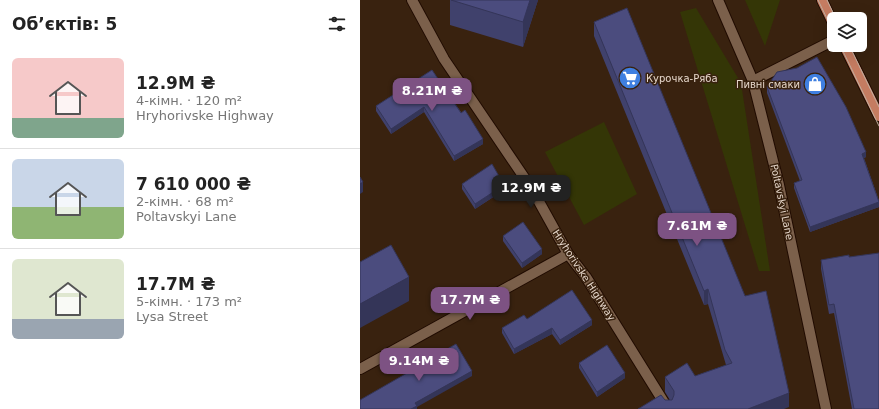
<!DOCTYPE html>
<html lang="uk">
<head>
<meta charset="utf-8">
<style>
	:root { --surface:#fff; --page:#f2f2f2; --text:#222; --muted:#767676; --line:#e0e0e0; --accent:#7d5283 }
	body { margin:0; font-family:"DejaVu Sans",sans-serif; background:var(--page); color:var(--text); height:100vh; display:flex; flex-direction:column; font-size:15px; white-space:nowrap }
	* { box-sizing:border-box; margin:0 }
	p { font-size:13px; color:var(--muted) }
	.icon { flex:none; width:22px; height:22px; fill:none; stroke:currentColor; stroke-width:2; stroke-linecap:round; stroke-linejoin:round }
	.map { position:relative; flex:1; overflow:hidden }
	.side { display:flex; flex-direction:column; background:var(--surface); width:360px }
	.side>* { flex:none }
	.tools { position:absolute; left:467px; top:12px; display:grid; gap:8px }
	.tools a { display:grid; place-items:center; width:40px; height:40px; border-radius:6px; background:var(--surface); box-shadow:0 4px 16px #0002; font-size:20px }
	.price { position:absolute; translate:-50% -34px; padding:0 9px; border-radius:8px; background:var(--accent); color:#fff; font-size:13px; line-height:26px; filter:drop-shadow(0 1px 2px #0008) }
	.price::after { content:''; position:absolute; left:50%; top:24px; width:12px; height:9px; margin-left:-6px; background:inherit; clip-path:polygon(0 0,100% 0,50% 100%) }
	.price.on { background:#222; color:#fff }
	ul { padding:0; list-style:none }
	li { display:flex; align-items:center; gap:12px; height:100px; padding:0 12px }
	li+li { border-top:1px solid var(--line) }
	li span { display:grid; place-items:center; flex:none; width:112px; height:80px; border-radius:6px; color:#555 }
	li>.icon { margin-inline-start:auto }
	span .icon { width:48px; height:48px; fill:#fffc; stroke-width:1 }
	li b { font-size:17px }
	h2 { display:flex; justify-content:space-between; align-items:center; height:48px; padding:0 12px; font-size:17px }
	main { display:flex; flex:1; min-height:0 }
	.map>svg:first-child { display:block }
	.green { fill:#343606 }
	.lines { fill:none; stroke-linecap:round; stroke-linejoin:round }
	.minor-casing { stroke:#200b00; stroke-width:12 }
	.major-casing { stroke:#200b00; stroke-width:12 }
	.minor { stroke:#7b604b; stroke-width:10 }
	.major { stroke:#c57c61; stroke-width:10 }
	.tram { stroke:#bfafa1; stroke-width:1 }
	.wall { fill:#40416c }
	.shaded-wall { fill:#343558 }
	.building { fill:#4b4c7e; stroke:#343558 }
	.labels { text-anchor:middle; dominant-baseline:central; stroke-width:3; stroke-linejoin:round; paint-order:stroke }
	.poi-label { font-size:10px; fill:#e6d7cb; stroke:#39220f; text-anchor:start }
	.street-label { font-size:10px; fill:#e6d7cb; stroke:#39220f }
</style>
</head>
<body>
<main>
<section class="side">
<h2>Об’єктів: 5<svg class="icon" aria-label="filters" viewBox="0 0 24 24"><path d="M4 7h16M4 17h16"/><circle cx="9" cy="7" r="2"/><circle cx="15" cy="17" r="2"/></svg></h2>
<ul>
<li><span style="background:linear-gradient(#f6c9c9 75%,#7fa58c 0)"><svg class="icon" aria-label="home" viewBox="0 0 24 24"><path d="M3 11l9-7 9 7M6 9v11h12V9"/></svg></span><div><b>12.9M ₴</b><p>4-кімн. · 120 m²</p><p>Hryhorivske Highway</p></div></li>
<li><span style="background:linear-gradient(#c9d6e8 60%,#8fb573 0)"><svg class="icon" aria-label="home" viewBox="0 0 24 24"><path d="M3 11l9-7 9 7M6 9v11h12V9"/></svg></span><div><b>7 610 000 ₴</b><p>2-кімн. · 68 m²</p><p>Poltavskyi Lane</p></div></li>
<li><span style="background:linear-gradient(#dfe7d0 75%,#9aa5b1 0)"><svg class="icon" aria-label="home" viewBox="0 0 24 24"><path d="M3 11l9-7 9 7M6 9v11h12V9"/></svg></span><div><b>17.7M ₴</b><p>5-кімн. · 173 m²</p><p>Lysa Street</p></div></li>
</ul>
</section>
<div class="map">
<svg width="519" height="409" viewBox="0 0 519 409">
	<rect width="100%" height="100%" fill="#39220f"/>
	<g class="green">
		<path d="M385 0H420L405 46Z"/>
		<path d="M336 8 381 83 410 271H399L320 12Z"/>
		<path d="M244 122 277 194 224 225 185 152Z"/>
	</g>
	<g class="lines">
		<g class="minor-casing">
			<g id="minor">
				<path d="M52 0 84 59 172 189 208 254 226 277 308 409"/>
				<path d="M358 0 393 81 419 185 466 409"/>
				<path d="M393 81 474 40"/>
				<path d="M0 369 208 254"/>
			</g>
		</g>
		<g class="major-casing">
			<g id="major">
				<path d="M462 0 474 25"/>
				<path d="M484 45 519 116"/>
			</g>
		</g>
		<use href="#minor" class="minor"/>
		<use href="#major" class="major"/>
		<g class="tram">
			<path d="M458 0 474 33"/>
			<path d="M467 0 476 19"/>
			<path d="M480 45 519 126"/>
			<path d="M489 45 519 107"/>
		</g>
	</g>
	<g class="wall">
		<path d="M90 0H178L163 47 90 25Z"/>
		<path d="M234 22 429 407 305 400H310L305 392V377L335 376 366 365 348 304 344 305 234 36Z"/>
		<path d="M72 70 123 144 94 161 64 112 31 134 16 111V106Z"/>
		<path d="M407 87 506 157 504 158 519 201V207L450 232 434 188V183L440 181 407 93Z"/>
		<path d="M102 184 144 190 115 209 102 189Z"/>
		<path d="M143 236 182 254 162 268 143 241Z"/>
		<path d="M461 260 519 409H492L474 313 469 314 461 269Z"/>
		<path d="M167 319 232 325 200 345 192 334 154 354 142 333V328Z"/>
		<path d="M219 363 265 378 237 397 219 368Z"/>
	</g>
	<g class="shaded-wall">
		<path d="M170 0H178L163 47V22Z"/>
		<path d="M64 107V112L31 134V129Z"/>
		<path d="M123 139V144L94 161V156Z"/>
		<path d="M506 152V157L502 159V154Z"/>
		<path d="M3 182V192L0 194V184Z"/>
		<path d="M144 185V190L115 209V204Z"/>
		<path d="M519 202V207L450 232V227Z"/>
		<path d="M182 249V254L162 268V263Z"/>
		<path d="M49 277V301L0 328V304Z"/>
		<path d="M348 289V304L344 305V291Z"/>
		<path d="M232 320V325L200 345V340Z"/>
		<path d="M192 328V334L154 354V349Z"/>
		<path d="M112 371V376L57 407V409H51L55 403Z"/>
		<path d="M265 373V378L237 397V392Z"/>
		<path d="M429 393V407L424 409H388Z"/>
	</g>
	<g class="building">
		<path d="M91 0H170L163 22Z"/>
		<path d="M267 8 385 296 406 291 429 393 388 409H278L301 395 305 400H312L314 395V391L305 377 327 363 335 376 372 363 365 350 348 289 344 291 234 22Z"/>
		<path d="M457 57 486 107 506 152 502 154 519 202 450 227 434 183 442 180 407 87 417 72 437 68Z"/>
		<path d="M72 70 101 113 105 110 123 139 94 156 64 107 31 129 16 106Z"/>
		<path d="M132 164 144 185 115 204 102 184Z"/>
		<path d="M0 177 3 182 0 184Z"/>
		<path d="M163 222 182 249 162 263 143 236Z"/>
		<path d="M31 245 49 277 0 304V262Z"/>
		<path d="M519 253V409H494L474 304 469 305 461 260 489 255V257Z"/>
		<path d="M212 290 232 320 200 340 192 328 154 349 142 328 164 315 167 319Z"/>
		<path d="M96 344 112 371 55 403 57 406 51 409H0V400L47 373 45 370 65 359 66 361Z"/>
		<path d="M247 345 265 373 237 392 219 363Z"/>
	</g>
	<defs>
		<g id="supermarket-disc" transform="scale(1.15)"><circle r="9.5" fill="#3f7fe0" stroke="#39220f"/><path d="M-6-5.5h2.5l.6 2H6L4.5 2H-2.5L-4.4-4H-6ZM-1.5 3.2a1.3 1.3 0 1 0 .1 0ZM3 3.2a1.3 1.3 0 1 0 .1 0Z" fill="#fff"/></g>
		<g id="shop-disc" transform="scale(1.15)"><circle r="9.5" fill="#3f7fe0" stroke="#39220f"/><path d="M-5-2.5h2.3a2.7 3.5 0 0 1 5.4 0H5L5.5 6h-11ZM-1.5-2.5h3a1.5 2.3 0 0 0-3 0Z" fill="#fff"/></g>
	</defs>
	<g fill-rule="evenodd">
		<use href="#supermarket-disc" x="270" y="78"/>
		<use href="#shop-disc" x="455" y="84"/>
	</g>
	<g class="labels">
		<g class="poi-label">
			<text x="286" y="78">Курочка-Ряба</text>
			<text x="440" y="84" text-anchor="end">Пивні смаки</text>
		</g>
		<g class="street-label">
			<text transform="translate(422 202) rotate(78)">Poltavskyi Lane</text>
			<text transform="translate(224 275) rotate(57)">Hryhorivske Highway</text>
		</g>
	</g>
</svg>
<div class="tools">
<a><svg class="icon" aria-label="layers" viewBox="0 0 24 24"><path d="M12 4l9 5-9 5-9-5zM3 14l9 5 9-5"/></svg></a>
</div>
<b class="price" style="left:72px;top:112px">8.21M ₴</b>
<b class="price on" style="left:171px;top:209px">12.9M ₴</b>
<b class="price" style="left:337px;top:247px">7.61M ₴</b>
<b class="price" style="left:110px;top:321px">17.7M ₴</b>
<b class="price" style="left:59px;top:382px">9.14M ₴</b>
</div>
</main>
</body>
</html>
